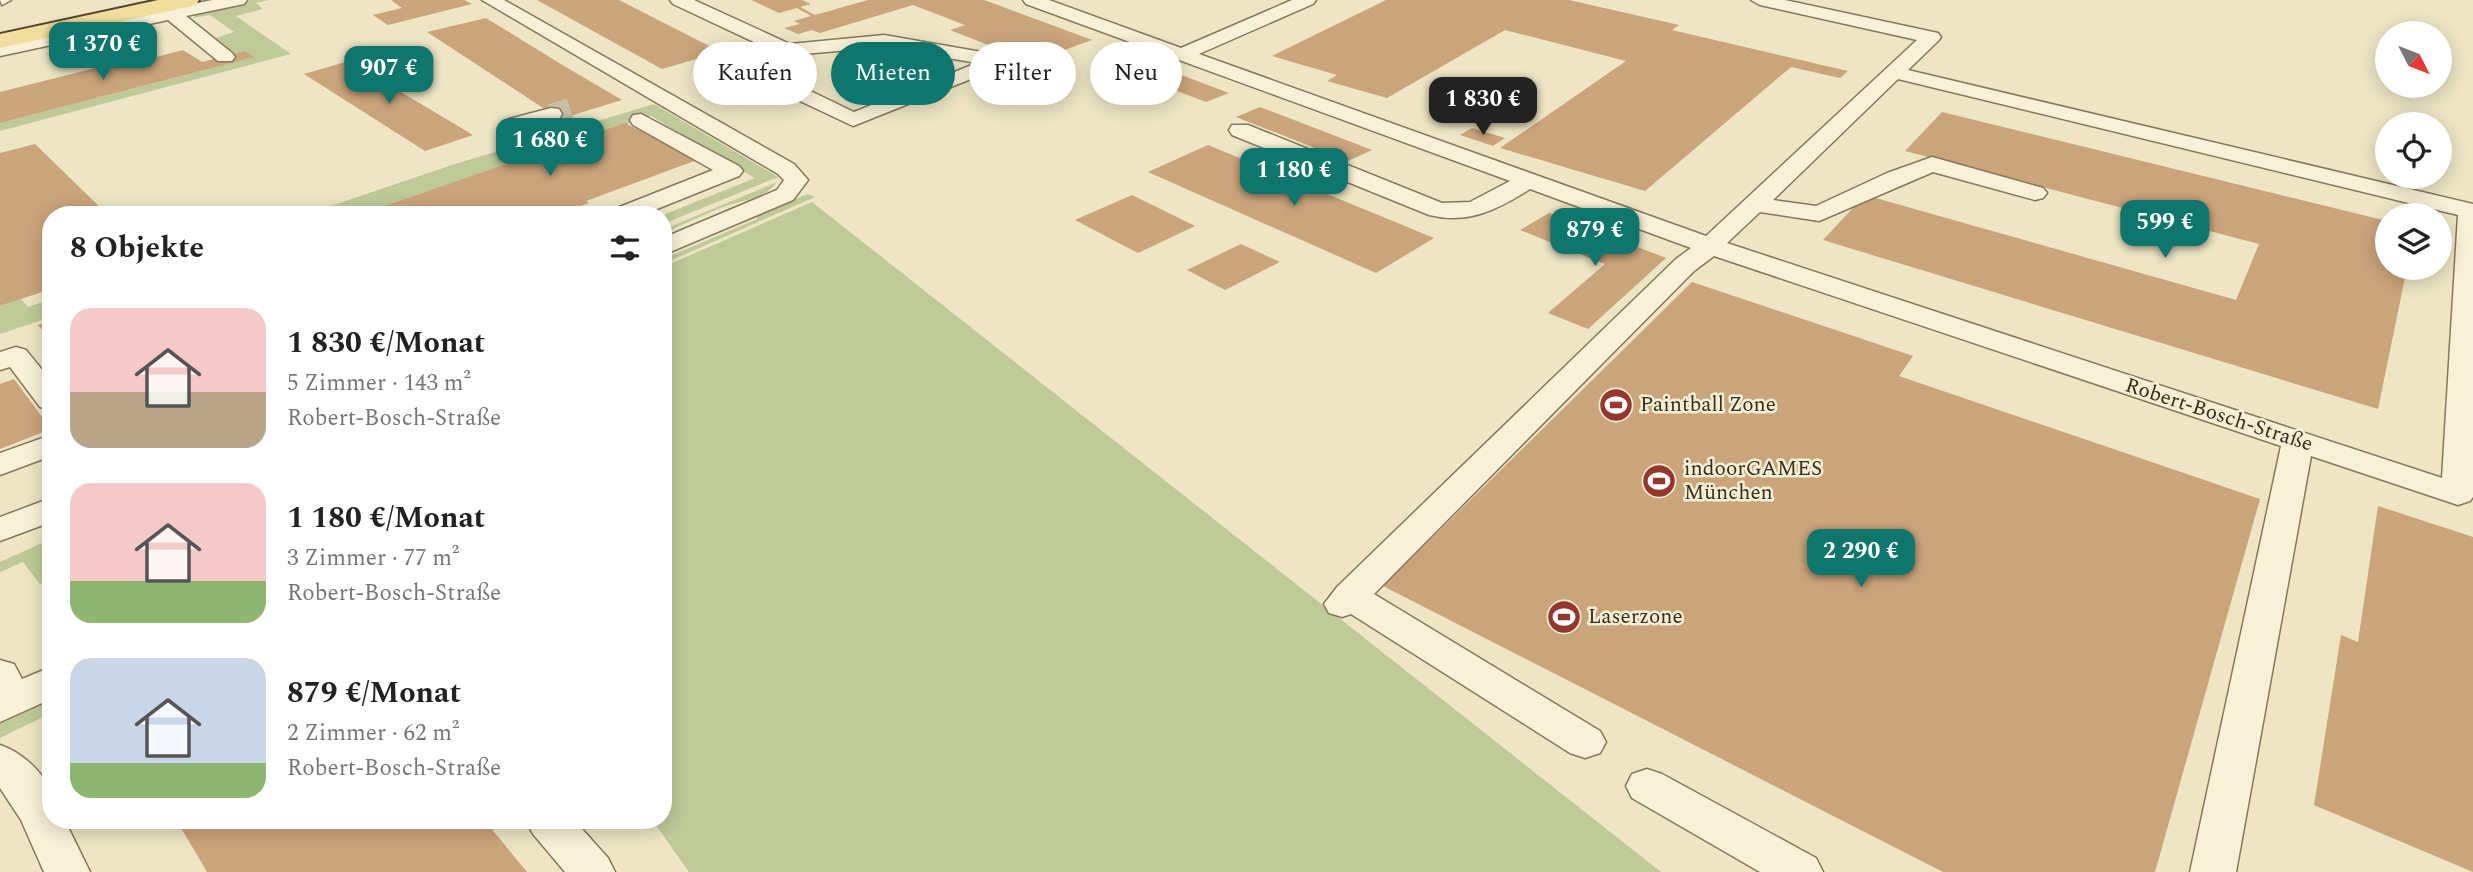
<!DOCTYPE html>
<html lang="de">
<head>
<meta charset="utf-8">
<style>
	:root { --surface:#fff; --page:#f6f6f6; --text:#222; --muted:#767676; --accent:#0f766e }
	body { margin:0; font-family:Spectral,serif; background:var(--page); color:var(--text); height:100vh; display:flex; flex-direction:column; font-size:26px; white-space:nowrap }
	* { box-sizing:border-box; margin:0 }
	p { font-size:23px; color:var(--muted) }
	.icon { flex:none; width:38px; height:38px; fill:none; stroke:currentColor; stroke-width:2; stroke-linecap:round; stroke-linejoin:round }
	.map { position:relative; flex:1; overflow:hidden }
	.details { position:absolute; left:42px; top:206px; width:630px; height:623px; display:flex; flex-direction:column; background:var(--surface); border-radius:28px; box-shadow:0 4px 18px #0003 }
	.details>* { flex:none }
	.hud { position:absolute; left:693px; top:42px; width:665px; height:63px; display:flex; gap:14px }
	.needle { width:46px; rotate:132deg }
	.tools { position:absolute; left:2375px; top:21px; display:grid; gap:14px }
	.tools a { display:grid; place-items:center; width:77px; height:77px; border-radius:50%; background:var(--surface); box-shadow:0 4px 18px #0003; font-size:35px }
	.price { position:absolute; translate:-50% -60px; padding:0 16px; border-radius:14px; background:var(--accent); color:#fff; font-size:23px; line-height:46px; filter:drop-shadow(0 2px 4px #0008) }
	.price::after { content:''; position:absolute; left:50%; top:42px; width:21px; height:16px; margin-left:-10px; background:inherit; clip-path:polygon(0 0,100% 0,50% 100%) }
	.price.on { background:#222; color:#fff }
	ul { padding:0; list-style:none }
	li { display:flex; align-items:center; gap:21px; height:175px; padding:0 28px }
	li span { display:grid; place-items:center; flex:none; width:196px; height:140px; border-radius:21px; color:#555 }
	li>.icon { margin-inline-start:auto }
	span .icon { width:84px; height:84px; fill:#fffc; stroke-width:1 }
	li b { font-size:30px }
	h2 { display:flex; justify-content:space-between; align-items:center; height:84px; padding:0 28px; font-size:30px }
	.pill { padding:0 24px; border-radius:32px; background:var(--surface); box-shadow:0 4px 18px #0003; font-size:24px; line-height:63px }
	.pill.on { background:var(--accent); color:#fff }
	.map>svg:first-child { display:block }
	.green { fill:#bfca98 }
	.building { fill:#caa47b }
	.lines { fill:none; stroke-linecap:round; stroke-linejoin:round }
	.minor-tunnel { stroke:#c9c0a3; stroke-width:20; stroke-dasharray:20 10; stroke-linecap:butt }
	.minor-casing { stroke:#87775b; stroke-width:3 }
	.major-casing { stroke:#55442f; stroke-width:4 }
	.minor { fill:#f8f1d7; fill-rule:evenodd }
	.major { fill:#efde9d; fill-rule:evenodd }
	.labels { text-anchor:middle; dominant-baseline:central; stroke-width:5; stroke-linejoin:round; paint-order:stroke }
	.poi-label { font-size:21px; fill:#372d1f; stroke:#f4eed3; text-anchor:start }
	.street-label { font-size:21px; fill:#372d1f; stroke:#f4eed3 }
</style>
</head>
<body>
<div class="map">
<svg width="2473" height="872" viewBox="0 0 2473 872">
	<rect width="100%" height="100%" fill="#ede5c4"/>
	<g class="green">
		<path d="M252 0H269L256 3 263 9 236 16 291 54 0 131V123L253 57 245 51 236 54 215 38 234 32 210 15 193 18 197 13Z"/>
		<path d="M654 104 778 177 663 224V215L755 178 651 116 357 215H304L455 164Z"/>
		<path d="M777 182C764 200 742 200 723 207 705 214 688 222 671 230L667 228Z"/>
		<path d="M808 194 815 197 663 264V259L757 219V214Z"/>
		<path d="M812 202 1661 872H689L653 821H663V267Z"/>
		<path d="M21 299 28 307 51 299V317L0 334V306Z"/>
		<path d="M51 539V579L40 584 23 562 0 572V562Z"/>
		<path d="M51 688V713L0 738V713Z"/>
	</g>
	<g class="building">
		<path d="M391 0H464L472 4 388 25 373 15 402 8Z"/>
		<path d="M537 0H619L721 52 662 69Z"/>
		<path d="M751 0H802L811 4 800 7 815 15 868 0H984L1092 40 1031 62 950 30 965 25 913 5 820 33 812 30 798 34 784 28 800 24 794 21 811 16 797 8 779 13Z"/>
		<path d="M1386 0H1569L1679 25 1672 30 1848 71 1840 78 1791 67 1645 191 1500 148 1626 61 1505 30 1387 98 1327 81 1337 75 1272 56Z"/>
		<path d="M486 18 564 66 622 100 560 119 427 32Z"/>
		<path d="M183 50 202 62 245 51 254 57 0 123V92L151 54 156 57Z"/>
		<path d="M349 61 473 135 425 151 304 74Z"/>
		<path d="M1160 67 1229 93 1206 102 1137 76Z"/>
		<path d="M1260 107 1372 150 1348 161 1236 117Z"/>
		<path d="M1942 112 2387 221V268H2407L2378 409 1823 240 1865 195 2236 300 2259 244 1905 151Z"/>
		<path d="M625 123 697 160 586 201 589 203 556 215H358Z"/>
		<path d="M1472 128 1505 138 1493 146 1460 135Z"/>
		<path d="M35 144 108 215H51V289L0 306V153Z"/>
		<path d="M1208 145 1434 238 1376 273 1148 172Z"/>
		<path d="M1132 195 1195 226 1138 253 1075 220Z"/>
		<path d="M1549 213 1666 258 1588 329 1548 313 1605 264 1520 230Z"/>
		<path d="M1241 244 1280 262 1225 290 1187 270Z"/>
		<path d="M1692 282 1913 356 1899 376 2260 499 2155 872H1943L1383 586Z"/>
		<path d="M51 321V340L38 325Z"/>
		<path d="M14 379 51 429 0 449V384Z"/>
		<path d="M2378 506 2473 537V872L2314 805 2341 635 2358 642Z"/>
		<path d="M177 821H485L527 872H207Z"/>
	</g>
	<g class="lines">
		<path class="minor-tunnel" d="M551 114 570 108"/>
		<g class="minor-casing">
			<g id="minor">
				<path d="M0 0H11L2 5Z"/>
				<path d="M212 0H247L244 4 186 16 232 53 235 57 232 61H218L168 20 0 56V44Z"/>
				<path d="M482 0H504L794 164 808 180 793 200 663 255V238L777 190 784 180 778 174Z"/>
				<path d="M670 0H694L790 44 884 35 999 55 1006 57 1009 61 1006 65 853 126 747 76 744 72 773 51 673 4ZM884 47 977 63 854 112 769 71 792 55Z"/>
				<path d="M1023 0H1049L1181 48 1292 0H1316L1313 4 1199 54 1706 236 1917 40 1760 5 1751 0H1785L1938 33 1941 37 1938 41 1908 70 2473 204V497L2470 501 2458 505 2311 456 2236 872H2190L2281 446 1714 256 1694 271 1374 594 1600 731 1606 742 1600 753 1585 758 1570 753 1351 614 1342 617 1329 613 1324 604 1337 587 1676 259 1691 248 1530 189C1499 209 1468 225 1429 215L1232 135 1229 130 1232 125H1248L1442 203 1470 202 1510 181 1026 4ZM1898 79 2458 215 2442 478 1727 243 1760 212 1819 221 1933 172 2035 200 2043 198 2047 193 2043 188 1932 157 1887 173 1816 206 1773 200Z"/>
				<path d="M551 108 559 109 562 114 559 119 517 131 509 129 506 124 509 119Z"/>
				<path d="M641 114 739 166 743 171 739 176 642 215H609L612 210 713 170 633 125 630 120 633 115Z"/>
				<path d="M16 347 26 350 51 381V410L40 407 10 367 0 370V352Z"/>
				<path d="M51 435V456L0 475V453Z"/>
				<path d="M51 498V522L0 541V517Z"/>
				<path d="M0 660 14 664 22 679 51 667V699L0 722Z"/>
				<path d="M0 745C20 752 43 770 50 792 53 800 51 812 51 821H65L90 872H44L21 820 0 788Z"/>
				<path d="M1647 769 1662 774 1816 858 1823 872H1760L1632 798 1626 786 1632 774Z"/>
				<path d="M526 821H575L608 858 615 872H565L533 834Z"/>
			</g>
		</g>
		<g class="major-casing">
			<path id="major" d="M158 0H199L196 5 188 7 0 48V34Z"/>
		</g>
		<use href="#minor" class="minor"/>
		<use href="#major" class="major"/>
	</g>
	<defs>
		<g id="stadium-disc" transform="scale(1.75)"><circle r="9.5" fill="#94372d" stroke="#f4eed3"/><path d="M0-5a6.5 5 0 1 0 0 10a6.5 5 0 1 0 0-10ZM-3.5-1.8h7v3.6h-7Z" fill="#fff"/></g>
	</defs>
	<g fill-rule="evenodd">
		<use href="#stadium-disc" x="1616" y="405"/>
		<use href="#stadium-disc" x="1659" y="481"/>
		<use href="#stadium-disc" x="1564" y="617"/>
	</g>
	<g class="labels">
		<g class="poi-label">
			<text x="1640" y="405">Paintball Zone</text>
			<text x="1684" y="469">indoorGAMES<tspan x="1684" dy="24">München</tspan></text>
			<text x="1588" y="617">Laserzone</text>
		</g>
		<g class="street-label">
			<text transform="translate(2219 415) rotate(18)">Robert-Bosch-Straße</text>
		</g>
	</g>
</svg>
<div class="tools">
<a><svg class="needle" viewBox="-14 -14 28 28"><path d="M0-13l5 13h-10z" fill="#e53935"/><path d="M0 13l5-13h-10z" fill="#767676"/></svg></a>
<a><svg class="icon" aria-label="locate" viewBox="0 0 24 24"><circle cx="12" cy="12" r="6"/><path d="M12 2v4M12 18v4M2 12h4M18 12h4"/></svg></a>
<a><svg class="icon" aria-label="layers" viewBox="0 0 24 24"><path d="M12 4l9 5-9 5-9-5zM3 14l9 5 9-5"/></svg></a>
</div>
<b class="price" style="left:103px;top:82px">1 370 €</b>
<b class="price" style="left:389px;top:106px">907 €</b>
<b class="price on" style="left:1483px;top:137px">1 830 €</b>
<b class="price" style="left:550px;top:178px">1 680 €</b>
<b class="price" style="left:1294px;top:208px">1 180 €</b>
<b class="price" style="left:2165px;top:260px">599 €</b>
<b class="price" style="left:1595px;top:268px">879 €</b>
<b class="price" style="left:1861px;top:589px">2 290 €</b>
<div class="hud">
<a class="pill">Kaufen</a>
<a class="pill on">Mieten</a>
<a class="pill">Filter</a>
<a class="pill">Neu</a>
</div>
<section class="details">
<h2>8 Objekte<svg class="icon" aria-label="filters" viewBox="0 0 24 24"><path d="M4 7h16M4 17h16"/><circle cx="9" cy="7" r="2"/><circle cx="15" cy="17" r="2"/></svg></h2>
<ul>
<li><span style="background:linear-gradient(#f6c9c9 60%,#b9a48a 0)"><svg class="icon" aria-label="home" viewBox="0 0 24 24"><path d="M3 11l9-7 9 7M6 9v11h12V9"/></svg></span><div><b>1 830 €/Monat</b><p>5 Zimmer · 143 m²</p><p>Robert-Bosch-Straße</p></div></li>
<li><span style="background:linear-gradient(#f6c9c9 70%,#8fb573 0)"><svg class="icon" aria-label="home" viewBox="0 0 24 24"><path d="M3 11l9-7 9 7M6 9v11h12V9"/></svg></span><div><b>1 180 €/Monat</b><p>3 Zimmer · 77 m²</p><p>Robert-Bosch-Straße</p></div></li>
<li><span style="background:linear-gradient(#c9d6e8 75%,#8fb573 0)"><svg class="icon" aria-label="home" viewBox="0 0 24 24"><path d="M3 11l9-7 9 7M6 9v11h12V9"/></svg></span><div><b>879 €/Monat</b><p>2 Zimmer · 62 m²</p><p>Robert-Bosch-Straße</p></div></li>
</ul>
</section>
</div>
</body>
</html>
